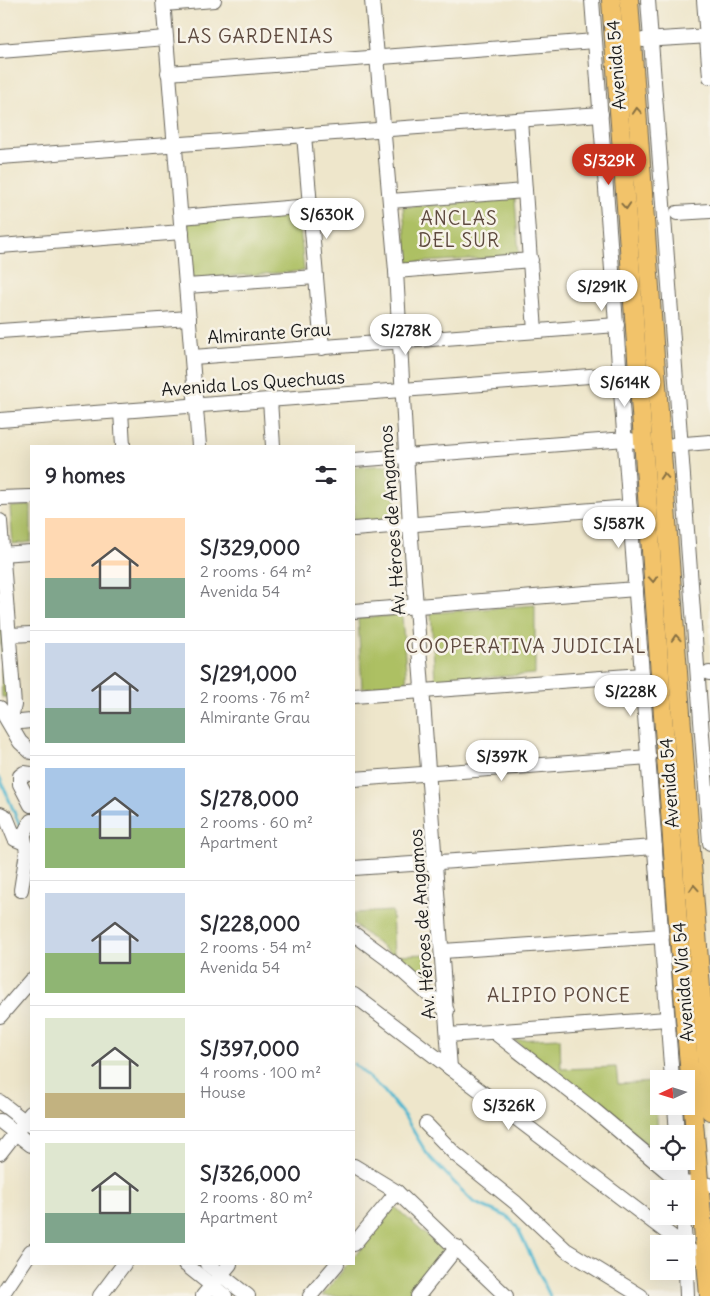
<!DOCTYPE html>
<html lang="en">
<head>
<meta charset="utf-8">
<style>
	:root { --surface:#fff; --page:#f7f7f7; --text:#2b2b33; --muted:#7c7c81; --line:#e1e1e2; --accent:#c8321e }
	body { margin:0; font-family:Delius,sans-serif; background:var(--page); color:var(--text); height:100vh; display:flex; flex-direction:column; font-size:19px; white-space:nowrap }
	* { box-sizing:border-box; margin:0 }
	p { font-size:16px; color:var(--muted) }
	.icon { flex:none; width:28px; height:28px; fill:none; stroke:currentColor; stroke-width:2; stroke-linecap:round; stroke-linejoin:round }
	.map { position:relative; flex:1; overflow:hidden }
	.details { position:absolute; left:30px; top:445px; width:325px; height:820px; display:flex; flex-direction:column; background:var(--surface); border-radius:0px; box-shadow:0 5px 20px #0002 }
	.details>* { flex:none }
	.needle { width:32px; rotate:266deg }
	.tools { position:absolute; left:650px; top:1070px; display:grid; gap:10px }
	.tools a { display:grid; place-items:center; width:45px; height:45px; border-radius:0px; background:var(--surface); box-shadow:0 5px 20px #0002; font-size:25px }
	.price { position:absolute; translate:-50% -42px; padding:0 11px; border-radius:18px; background:#fff; color:#222; font-size:16px; line-height:32px; filter:drop-shadow(0 1px 2px #0008) }
	.price::after { content:''; position:absolute; left:50%; top:30px; width:15px; height:11px; margin-left:-8px; background:inherit; clip-path:polygon(0 0,100% 0,50% 100%) }
	.price.on { background:var(--accent); color:#fff }
	ul { padding:0; list-style:none }
	li { display:flex; align-items:center; gap:15px; height:125px; padding:0 15px }
	li+li { border-top:1px solid var(--line) }
	li span { display:grid; place-items:center; flex:none; width:140px; height:100px; border-radius:0px; color:#555 }
	li>.icon { margin-inline-start:auto }
	span .icon { width:60px; height:60px; fill:#fffc; stroke-width:1 }
	li b { font-size:21px }
	h2 { display:flex; justify-content:space-between; align-items:center; height:60px; padding:0 15px; font-size:21px }
	.map>svg:first-child { display:block }
	.green { fill:#adc064; stroke:#646e40 }
	.lines { fill:none; stroke-linecap:round; stroke-linejoin:round }
	.stream { stroke:#51b7cf; stroke-width:3 }
	.minor-casing { stroke:#666359; stroke-width:16 }
	.major-casing { stroke:#666359; stroke-width:20 }
	.minor { stroke:#fff; stroke-width:14 }
	.major { stroke:#f2c36a; stroke-width:18 }
	.oneway { stroke:#877043 }
	.labels { text-anchor:middle; dominant-baseline:central; stroke-width:5; stroke-linejoin:round; paint-order:stroke }
	.street-label { font-size:18px; fill:#1c1c1c; stroke:#f7f3e8 }
	.neighbourhood-label { font-size:19px; letter-spacing:1px; fill:#5e4a3f; stroke:#f7f3e8 }
</style>
</head>
<body>
<div class="map">
<svg width="710" height="1296" viewBox="0 0 710 1296">
	<rect width="100%" height="100%" fill="#f7f3e8"/>
	<filter id="ink" filterUnits="userSpaceOnUse"><feTurbulence type="fractalNoise" baseFrequency=".02" numOctaves="2"/><feDisplacementMap in="SourceGraphic" scale="10" xChannelSelector="R" yChannelSelector="G"/><feConvolveMatrix kernelMatrix="1 2 1 2 8 2 1 2 1" color-interpolation-filters="sRGB"/></filter>
	<filter id="wash" filterUnits="userSpaceOnUse"><feTurbulence type="fractalNoise" baseFrequency=".0096" numOctaves="4" result="noise"/><feDisplacementMap in="SourceGraphic" scale="20" xChannelSelector="R" yChannelSelector="G"/><feGaussianBlur stdDeviation="1.12" result="paint"/><feColorMatrix in="noise" values="0 0 0 0 0 0 0 0 0 0 0 0 0 0 0 0 0 1.4 0 .05"/><feComposite in="paint" operator="in"/></filter>
	<g filter="url(#wash)">
		<rect width="100%" height="100%" fill="#eee6cb"/>
		<g class="green">
			<path d="M515 198 519 256 408 263 403 207Z"/>
			<path d="M299 214 304 271 192 279 187 223Z"/>
			<path d="M393 465 396 519 354 522V467Z"/>
			<path d="M31 505V542L13 544 10 507Z"/>
			<path d="M0 576 8 697H2Z"/>
			<path d="M535 605V674L435 681 431 613Z"/>
			<path d="M402 615 407 685 362 688 358 618Z"/>
			<path d="M392 911 394 955 428 954 430 992 394 956 354 925V913Z"/>
			<path d="M560 1038 561 1069 616 1067 618 1084 655 1082 659 1155 598 1103 514 1040Z"/>
			<path d="M395 1207 443 1250 406 1296H322L348 1264H354V1257Z"/>
		</g>
		<g class="lines">
			<g class="stream">
				<path d="M0 778 22 831"/>
				<path d="M354 1064 384 1091 405 1117 427 1154 473 1202 508 1217 517 1227 550 1296"/>
			</g>
		</g>
	</g>
	<g filter="url(#ink)">
		<g class="lines">
			<g class="minor-casing">
				<g id="minor">
					<path d="M163 0 199 446"/>
					<path d="M372 0 396 271 410 525 450 1068"/>
					<path d="M592 0 672 1079"/>
					<path d="M648 0 710 843"/>
					<path d="M704 0 710 77"/>
					<path d="M164 4 214 0"/>
					<path d="M643 40 710 36"/>
					<path d="M0 51 166 38"/>
					<path d="M168 73 595 41"/>
					<path d="M520 120 535 331"/>
					<path d="M304 135 322 348"/>
					<path d="M0 157 601 114"/>
					<path d="M390 201 525 191"/>
					<path d="M677 213 710 211"/>
					<path d="M181 217 310 206"/>
					<path d="M0 246 182 232"/>
					<path d="M396 271 531 260"/>
					<path d="M187 286 316 277"/>
					<path d="M0 331 189 318"/>
					<path d="M193 357 617 325"/>
					<path d="M270 400 273 446"/>
					<path d="M121 411 123 446"/>
					<path d="M0 420 630 373"/>
					<path d="M673 445 710 442"/>
					<path d="M354 460 626 439 635 441"/>
					<path d="M0 498 31 497"/>
					<path d="M0 521 14 705 10 723"/>
					<path d="M354 529 630 507"/>
					<path d="M0 554 31 552"/>
					<path d="M354 611 636 589"/>
					<path d="M10 635 31 634"/>
					<path d="M709 673H710"/>
					<path d="M354 696 642 675"/>
					<path d="M0 708 20 742 31 752"/>
					<path d="M10 723 31 721"/>
					<path d="M31 774 24 773 20 776V784L31 805"/>
					<path d="M354 779 649 757"/>
					<path d="M0 814 6 817 15 839 20 841 31 821"/>
					<path d="M354 868 655 847"/>
					<path d="M21 890 27 852 24 837"/>
					<path d="M354 934 392 962 447 1011"/>
					<path d="M443 951 662 936"/>
					<path d="M354 995 682 1244"/>
					<path d="M0 1016 31 980"/>
					<path d="M494 1032 594 1110 681 1183 710 1185"/>
					<path d="M449 1035 667 1019"/>
					<path d="M0 1102 31 1126"/>
					<path d="M675 1106 677 1134"/>
					<path d="M0 1121 31 1145"/>
					<path d="M426 1124 455 1154 516 1203 566 1250 641 1296"/>
					<path d="M0 1153 31 1113"/>
					<path d="M679 1161 681 1188"/>
					<path d="M354 1166 397 1192 506 1296"/>
					<path d="M683 1216 685 1244"/>
					<path d="M354 1244 397 1192"/>
					<path d="M686 1247 706 1263"/>
					<path d="M185 1264 225 1296"/>
					<path d="M207 1264 248 1296"/>
					<path d="M686 1270 687 1296"/>
					<path d="M1 1296 31 1251"/>
					<path d="M100 1296 124 1264"/>
					<path d="M203 1296 230 1264"/>
					<path d="M310 1296 337 1264"/>
					<path d="M418 1296 457 1247"/>
				</g>
			</g>
			<g class="major-casing">
				<g id="major">
					<path d="M611 0 685 1018 709 1296"/>
					<path d="M629 0 710 1111"/>
				</g>
			</g>
			<use href="#minor" class="minor"/>
			<use href="#major" class="major"/>
		</g>
		<defs><path id="oneway-chevron" d="M-2-3.5L2.5 0L-2 3.5" fill="none" stroke-width="1.6" stroke-linecap="round" stroke-linejoin="round" transform="scale(1.25)"/></defs>
		<g class="oneway">
			<use href="#oneway-chevron" transform="translate(637 111) rotate(-94)"/>
			<use href="#oneway-chevron" transform="translate(626 206) rotate(86)"/>
			<use href="#oneway-chevron" transform="translate(664 476) rotate(-94)"/>
			<use href="#oneway-chevron" transform="translate(653 579) rotate(86)"/>
			<use href="#oneway-chevron" transform="translate(676 638) rotate(-94)"/>
			<use href="#oneway-chevron" transform="translate(694 888) rotate(-94)"/>
		</g>
	</g>
	<g class="labels">
		<g class="street-label">
			<text transform="translate(616 65) rotate(-94)">Avenida 54</text>
			<text transform="translate(269 333) rotate(-4)">Almirante Grau</text>
			<text transform="translate(253 383) rotate(-4)">Avenida Los Quechuas</text>
			<text transform="translate(392 520) rotate(-94)">Av. Héroes de Angamos</text>
			<text transform="translate(669 783) rotate(-94)">Avenida 54</text>
			<text transform="translate(422 924) rotate(-94)">Av. Héroes de Angamos</text>
			<text transform="translate(683 982) rotate(-94)">Avenida Vía 54</text>
		</g>
		<g class="neighbourhood-label">
			<text x="255" y="36">LAS GARDENIAS</text>
			<text x="459" y="218">ANCLAS<tspan x="459" dy="22">DEL SUR</tspan></text>
			<text x="526" y="646">COOPERATIVA JUDICIAL</text>
			<text x="559" y="995">ALIPIO PONCE</text>
		</g>
	</g>
</svg>
<div class="tools">
<a><svg class="needle" viewBox="-14 -14 28 28"><path d="M0-13l5 13h-10z" fill="#e53935"/><path d="M0 13l5-13h-10z" fill="#7c7c81"/></svg></a>
<a><svg class="icon" aria-label="locate" viewBox="0 0 24 24"><circle cx="12" cy="12" r="6"/><path d="M12 2v4M12 18v4M2 12h4M18 12h4"/></svg></a>
<a>+</a>
<a>−</a>
</div>
<b class="price on" style="left:609px;top:186px">S/329K</b>
<b class="price" style="left:327px;top:240px">S/630K</b>
<b class="price" style="left:602px;top:312px">S/291K</b>
<b class="price" style="left:406px;top:356px">S/278K</b>
<b class="price" style="left:625px;top:408px">S/614K</b>
<b class="price" style="left:619px;top:549px">S/587K</b>
<b class="price" style="left:631px;top:717px">S/228K</b>
<b class="price" style="left:502px;top:782px">S/397K</b>
<b class="price" style="left:509px;top:1131px">S/326K</b>
<section class="details">
<h2>9 homes<svg class="icon" aria-label="filters" viewBox="0 0 24 24"><path d="M4 7h16M4 17h16"/><circle cx="9" cy="7" r="2"/><circle cx="15" cy="17" r="2"/></svg></h2>
<ul>
<li><span style="background:linear-gradient(#ffd9b3 60%,#7fa58c 0)"><svg class="icon" aria-label="home" viewBox="0 0 24 24"><path d="M3 11l9-7 9 7M6 9v11h12V9"/></svg></span><div><b>S/329,000</b><p>2 rooms · 64 m²</p><p>Avenida 54</p></div></li>
<li><span style="background:linear-gradient(#c9d6e8 65%,#7fa58c 0)"><svg class="icon" aria-label="home" viewBox="0 0 24 24"><path d="M3 11l9-7 9 7M6 9v11h12V9"/></svg></span><div><b>S/291,000</b><p>2 rooms · 76 m²</p><p>Almirante Grau</p></div></li>
<li><span style="background:linear-gradient(#a9c7e8 60%,#8fb573 0)"><svg class="icon" aria-label="home" viewBox="0 0 24 24"><path d="M3 11l9-7 9 7M6 9v11h12V9"/></svg></span><div><b>S/278,000</b><p>2 rooms · 60 m²</p><p>Apartment</p></div></li>
<li><span style="background:linear-gradient(#c9d6e8 60%,#8fb573 0)"><svg class="icon" aria-label="home" viewBox="0 0 24 24"><path d="M3 11l9-7 9 7M6 9v11h12V9"/></svg></span><div><b>S/228,000</b><p>2 rooms · 54 m²</p><p>Avenida 54</p></div></li>
<li><span style="background:linear-gradient(#dfe7d0 75%,#c2b280 0)"><svg class="icon" aria-label="home" viewBox="0 0 24 24"><path d="M3 11l9-7 9 7M6 9v11h12V9"/></svg></span><div><b>S/397,000</b><p>4 rooms · 100 m²</p><p>House</p></div></li>
<li><span style="background:linear-gradient(#dfe7d0 70%,#7fa58c 0)"><svg class="icon" aria-label="home" viewBox="0 0 24 24"><path d="M3 11l9-7 9 7M6 9v11h12V9"/></svg></span><div><b>S/326,000</b><p>2 rooms · 80 m²</p><p>Apartment</p></div></li>
</ul>
</section>
</div>
</body>
</html>
